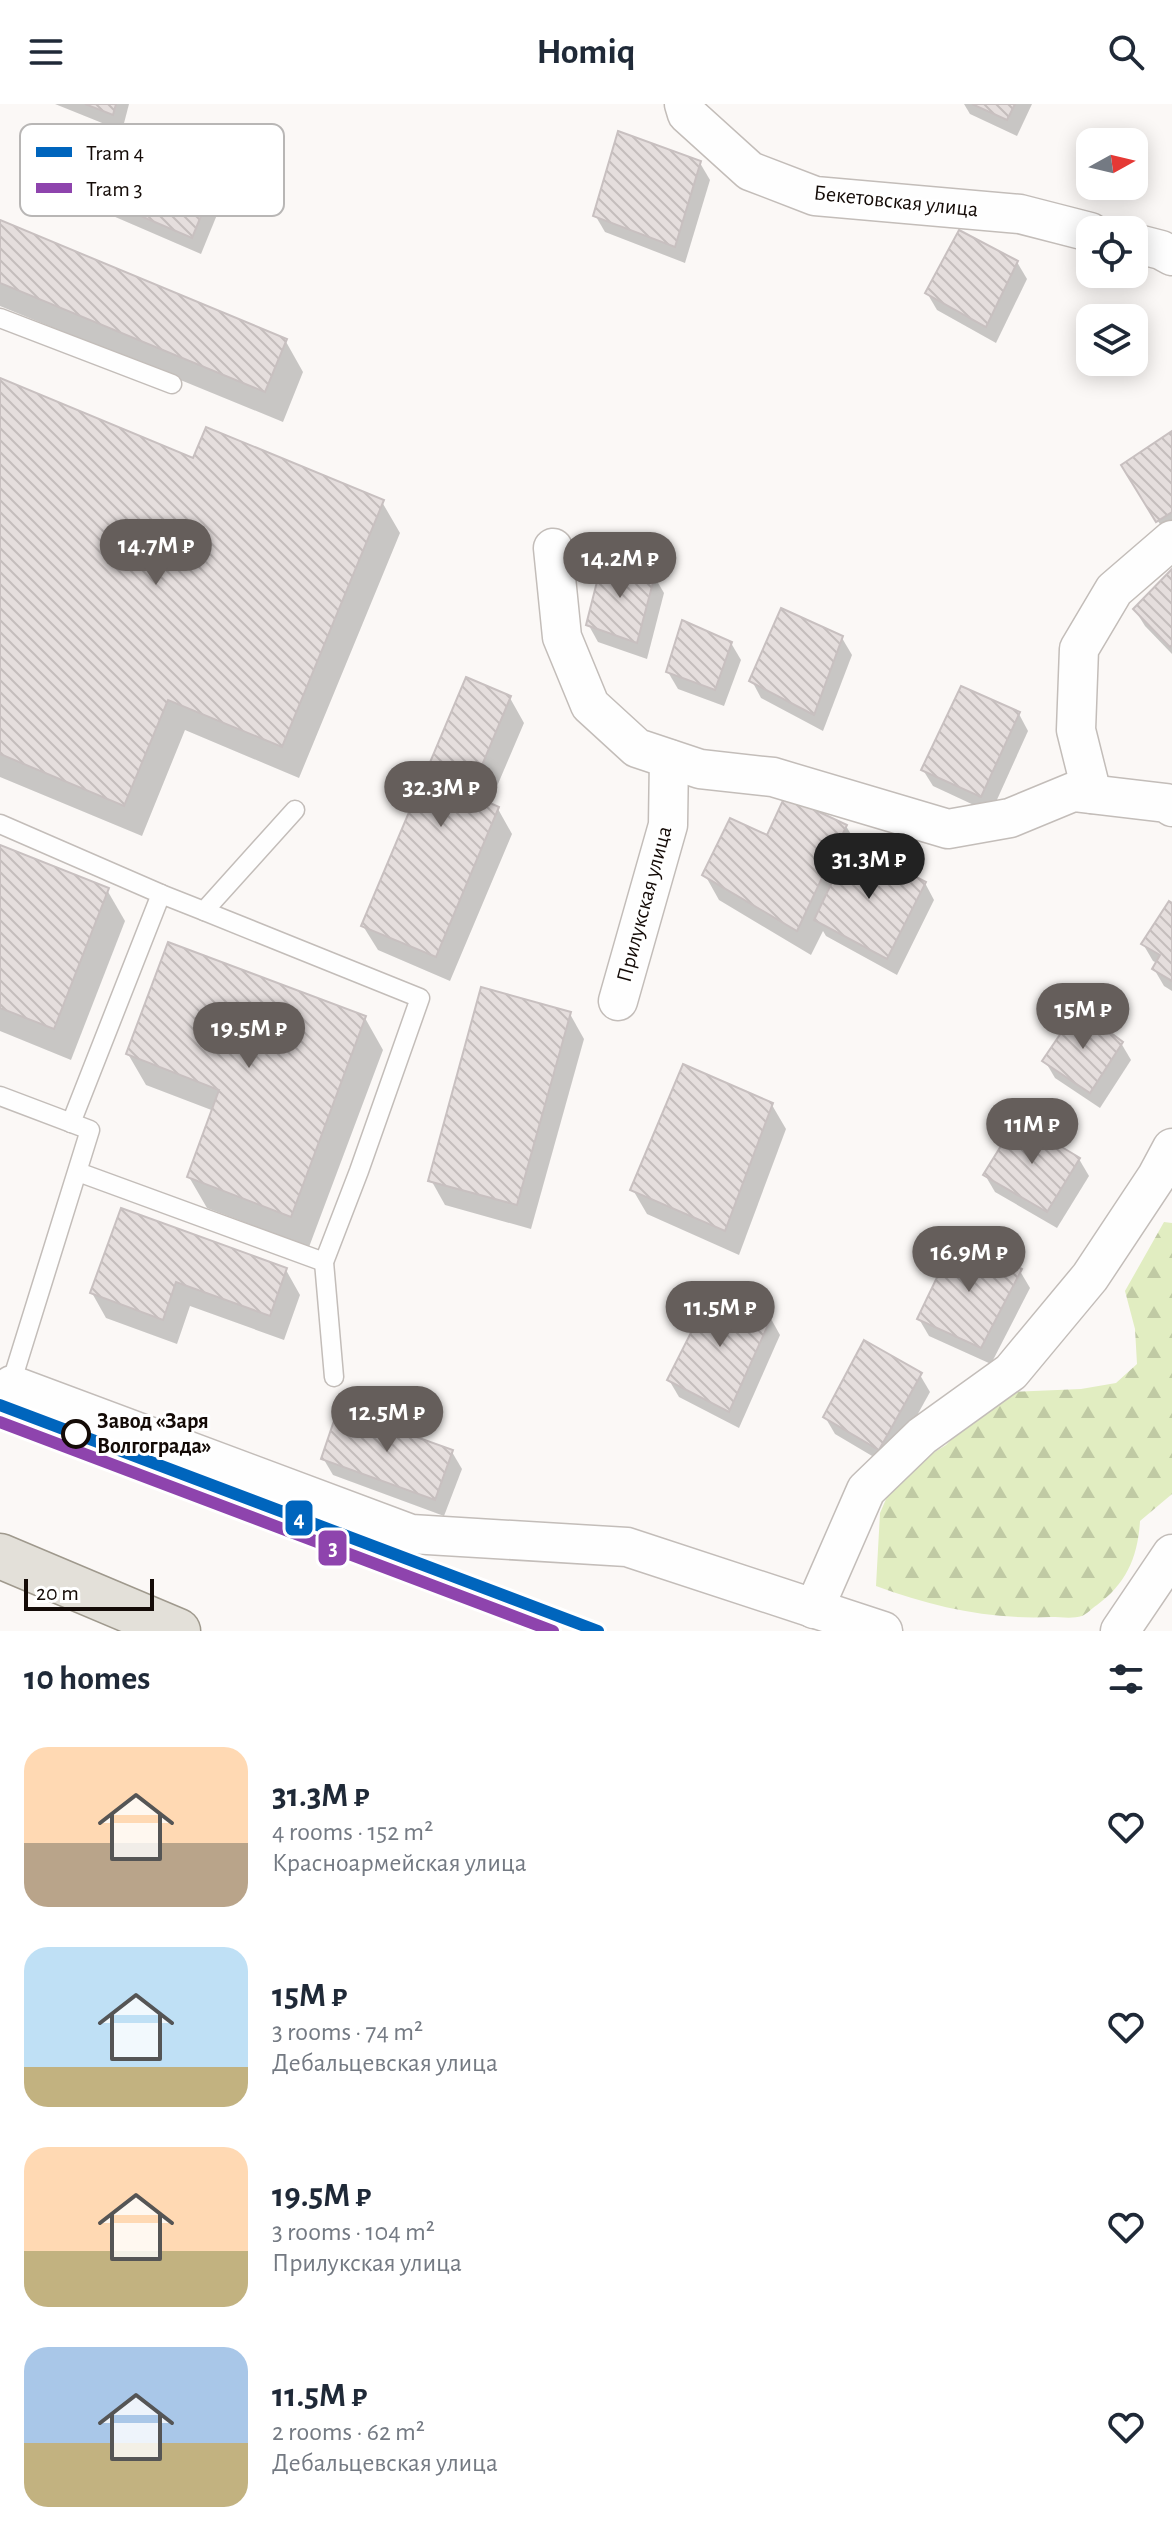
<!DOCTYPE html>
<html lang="en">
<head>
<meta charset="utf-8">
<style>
	:root { --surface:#fff; --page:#f2f2f3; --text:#1f2937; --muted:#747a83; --accent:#655e5b }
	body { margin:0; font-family:"Alegreya Sans",sans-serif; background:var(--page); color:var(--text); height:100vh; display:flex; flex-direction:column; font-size:30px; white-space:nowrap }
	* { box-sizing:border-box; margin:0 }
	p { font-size:26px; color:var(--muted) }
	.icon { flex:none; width:44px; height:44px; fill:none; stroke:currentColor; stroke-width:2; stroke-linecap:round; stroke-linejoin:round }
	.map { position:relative; height:1527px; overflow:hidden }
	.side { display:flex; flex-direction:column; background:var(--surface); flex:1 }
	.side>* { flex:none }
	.needle { width:52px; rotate:82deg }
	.controls { position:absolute; left:1076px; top:24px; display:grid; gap:16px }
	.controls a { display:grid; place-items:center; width:72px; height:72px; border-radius:16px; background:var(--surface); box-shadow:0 4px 20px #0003; font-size:40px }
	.scale { position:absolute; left:24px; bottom:20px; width:130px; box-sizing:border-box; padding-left:8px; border:4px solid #140b07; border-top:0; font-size:22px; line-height:28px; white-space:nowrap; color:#140b07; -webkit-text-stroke:6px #fff; paint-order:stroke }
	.price { position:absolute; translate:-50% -68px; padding:0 18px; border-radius:28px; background:var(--accent); color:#fff; font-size:26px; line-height:52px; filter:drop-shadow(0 2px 4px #0008) }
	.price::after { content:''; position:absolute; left:50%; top:48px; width:24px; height:18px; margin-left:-12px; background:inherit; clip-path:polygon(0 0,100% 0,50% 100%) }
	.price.active { background:#222; color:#fff }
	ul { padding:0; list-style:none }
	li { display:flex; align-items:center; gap:24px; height:200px; padding:0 24px }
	li span { display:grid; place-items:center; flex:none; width:224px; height:160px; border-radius:24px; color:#555 }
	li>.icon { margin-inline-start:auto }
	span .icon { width:96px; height:96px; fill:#fffc; stroke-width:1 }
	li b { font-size:34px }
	h2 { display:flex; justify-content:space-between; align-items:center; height:96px; padding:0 24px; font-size:34px }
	header { display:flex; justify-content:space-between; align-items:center; height:104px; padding:0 24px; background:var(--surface); font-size:36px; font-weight:600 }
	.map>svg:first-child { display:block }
	.forest { fill:url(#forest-firs) }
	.shadow { fill:#0003 }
	.building { fill:url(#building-back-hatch); stroke:#c8c0c0; stroke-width:2 }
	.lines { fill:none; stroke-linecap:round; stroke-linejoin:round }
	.service-casing { stroke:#c3bdb9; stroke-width:21 }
	.minor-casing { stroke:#c3bdb9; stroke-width:41 }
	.primary-casing { stroke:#9f998d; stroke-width:47 }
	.service { stroke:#fefefe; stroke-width:18 }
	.minor { stroke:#fefefe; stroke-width:38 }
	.primary { stroke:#e3e0d9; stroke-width:44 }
	.tram-1-casing { stroke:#fff; stroke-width:18 }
	.tram-2-casing { stroke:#fff; stroke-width:18 }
	.tram-1 { stroke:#0065bd; stroke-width:12 }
	.tram-2 { stroke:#8e44ad; stroke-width:12 }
	.stop-dot { fill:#fff; stroke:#140b07; stroke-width:4 }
	.labels { text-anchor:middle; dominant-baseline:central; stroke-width:6; stroke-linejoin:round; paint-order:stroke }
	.street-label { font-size:22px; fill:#140b07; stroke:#fff }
	.stop-label { font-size:22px; font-weight:bold; fill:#140b07; stroke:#fff; text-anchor:start }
	.key { fill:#fff; stroke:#b8b6b5; stroke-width:2 }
	.key-label { font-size:22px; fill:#140b07 }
	.line-badge { stroke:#fff; stroke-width:3 }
	.badge-label { font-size:22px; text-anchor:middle; font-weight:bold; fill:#fff }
</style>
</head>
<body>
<header><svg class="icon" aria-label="menu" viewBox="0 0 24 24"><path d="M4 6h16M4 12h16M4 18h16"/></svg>Homiq<svg class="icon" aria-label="search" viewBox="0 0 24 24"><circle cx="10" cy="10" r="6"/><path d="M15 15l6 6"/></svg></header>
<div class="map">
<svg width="1172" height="1527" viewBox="0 0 1172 1527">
	<defs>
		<pattern id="forest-firs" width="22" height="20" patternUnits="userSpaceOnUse" patternTransform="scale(2)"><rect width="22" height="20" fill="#e1edc1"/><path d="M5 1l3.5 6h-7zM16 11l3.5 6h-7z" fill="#c0caa4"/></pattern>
		<pattern id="building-back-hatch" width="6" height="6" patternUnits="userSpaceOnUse" patternTransform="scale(2)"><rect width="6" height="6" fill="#e5dedd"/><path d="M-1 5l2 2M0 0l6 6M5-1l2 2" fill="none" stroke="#c4bdbc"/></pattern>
	</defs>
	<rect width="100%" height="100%" fill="#fbf8f6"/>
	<path class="forest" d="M1164 1118 1172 1119V1390L1140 1417C1138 1453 1126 1480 1097 1501 1092 1504 1087 1510 1082 1512 1073 1515 1060 1513 1051 1513 990 1516 933 1503 876 1482L880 1409 896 1372 946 1341 985 1299 1010 1288 1081 1285 1116 1279 1137 1260 1135 1225 1125 1187Z"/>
	<g class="shadow">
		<path d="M55 0H129L122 27Z"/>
		<path d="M964 0H1032L1017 32 970 10Z"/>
		<path d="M700 59 710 76 685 159 605 128 595 111Z"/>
		<path d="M213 79 223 96 201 150 113 112 103 95Z"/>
		<path d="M0 119 285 236 303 268 283 318 0 202Z"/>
		<path d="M1017 158 1027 175 996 239 937 206 927 189Z"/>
		<path d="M0 276 194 357 382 398 400 429 299 674 185 626 142 732 0 673Z"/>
		<path d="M1172 330V431L1168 433 1134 379Z"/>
		<path d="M1172 468V550L1145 522 1135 506Z"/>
		<path d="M654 472 664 489 647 555 598 538 588 520Z"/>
		<path d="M842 534 852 551 823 627 761 594 752 577Z"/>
		<path d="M731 539 741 556 724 602 678 585 668 568Z"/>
		<path d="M510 594 524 619 489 701 498 705 512 730 450 877 378 846 363 822Z"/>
		<path d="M1019 610 1028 627 991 709 933 682 923 666Z"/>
		<path d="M846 722 861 747 925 779 934 796 897 871 826 832 823 827 811 851 719 796 705 771 768 733Z"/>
		<path d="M0 743 107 786 125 817 71 956 0 927Z"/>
		<path d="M1172 802V887L1164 882 1154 865 1157 859 1153 857 1143 840Z"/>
		<path d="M570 910 584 935 531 1125 445 1101 431 1076Z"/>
		<path d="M365 914 383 946 309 1143 207 1104 189 1073 214 1007 146 981 128 950Z"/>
		<path d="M1121 939 1131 956 1100 1004 1055 974 1045 957Z"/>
		<path d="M772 1001 786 1025 739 1151 647 1110 633 1086Z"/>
		<path d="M1079 1055 1089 1072 1057 1124 995 1088 985 1071Z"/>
		<path d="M122 1107 286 1166 300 1191 284 1236 190 1202 177 1240 106 1214 92 1189Z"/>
		<path d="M1020 1167 1030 1184 991 1260 929 1232 919 1215Z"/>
		<path d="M770 1213 780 1231 739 1324 679 1293 669 1276Z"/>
		<path d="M920 1271 930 1288 889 1362 835 1330 825 1313Z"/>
		<path d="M452 1348 462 1365 444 1412 333 1371 323 1354Z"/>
	</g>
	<g class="building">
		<path d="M85 0H116L113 11Z"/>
		<path d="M972 0H1015L1007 16Z"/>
		<path d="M618 27 701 57 675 143 593 112Z"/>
		<path d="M126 37 215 78 192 134 101 95Z"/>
		<path d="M0 116 287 235 265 288 0 179Z"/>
		<path d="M959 126 1018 157 986 223 925 189Z"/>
		<path d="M0 274 193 354 206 323 384 396 282 643 168 596 124 702 0 650Z"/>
		<path d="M1172 327V408L1156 418 1121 361Z"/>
		<path d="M603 454 655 471 637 539 586 521Z"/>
		<path d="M1172 465V541L1170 543 1133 505Z"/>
		<path d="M781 504 843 532 814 611 749 577Z"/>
		<path d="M682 516 732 538 715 586 666 568Z"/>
		<path d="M466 573 511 592 470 690 499 703 436 853 361 822Z"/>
		<path d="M961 582 1020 608 981 693 921 666Z"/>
		<path d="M785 692 847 721 797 827 702 771 730 714 767 731Z"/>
		<path d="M850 740 926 778 887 855 814 816Z"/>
		<path d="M0 741 109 784 54 925 0 904Z"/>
		<path d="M1169 797 1172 799V877L1152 865 1160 851 1141 840Z"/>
		<path d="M168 838 366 912 291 1113 187 1073 219 986 126 950Z"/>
		<path d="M481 883 571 908 517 1101 428 1077Z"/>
		<path d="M1078 904 1123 938 1090 989 1042 957Z"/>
		<path d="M683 960 773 999 725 1127 630 1086Z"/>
		<path d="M1017 1016 1080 1054 1047 1108 983 1071Z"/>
		<path d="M121 1104 287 1164 270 1212 176 1178 163 1216 90 1189Z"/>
		<path d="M955 1136 1022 1165 981 1244 917 1215Z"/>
		<path d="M715 1181 772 1212 729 1308 667 1276Z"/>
		<path d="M864 1236 922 1269 879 1346 823 1313Z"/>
		<path d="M338 1305 453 1346 435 1396 321 1355Z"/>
	</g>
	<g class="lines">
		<g class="service-casing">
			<g id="service">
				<path d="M0 214 172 280"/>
				<path d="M0 720 161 790 71 1019"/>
				<path d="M161 790 204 807 295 706"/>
				<path d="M204 807 420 894 359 1067 324 1158 334 1273"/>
				<path d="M0 992 90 1026 0 1315"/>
				<path d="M78 1068 324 1158"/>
			</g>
		</g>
		<g class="minor-casing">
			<g id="minor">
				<path d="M684 0 687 10 750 67 815 92 1020 110 1090 128"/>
				<path d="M1134 139 1161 146 1172 152"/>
				<path d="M553 444 562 533 590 601 637 644 700 665 773 673 948 725 1010 714 1073 688 1166 699 1172 703"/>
				<path d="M1092 690 1076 626 1079 545 1114 486 1172 436"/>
				<path d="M618 897 668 721 669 655"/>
				<path d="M12 1281 411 1430 627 1443 883 1527"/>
				<path d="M814 1505 866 1386 922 1332 1011 1268 1090 1173 1157 1072 1172 1044"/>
				<path d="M1120 1527 1172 1450"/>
			</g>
		</g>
		<g class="primary-casing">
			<path id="primary" d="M0 1452 178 1527"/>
		</g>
		<use href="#service" class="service"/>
		<use href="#minor" class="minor"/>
		<use href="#primary" class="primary"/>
		<g class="tram-1-casing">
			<path id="tram-1" d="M0 1301 598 1527"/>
		</g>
		<g class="tram-2-casing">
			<path id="tram-2" d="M0 1318 553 1527"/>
		</g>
		<use href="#tram-1" class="tram-1"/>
		<use href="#tram-2" class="tram-2"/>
	</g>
	<circle class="stop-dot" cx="76" cy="1330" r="13"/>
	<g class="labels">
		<g class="street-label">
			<text transform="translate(896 97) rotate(6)">Бекетовская улица</text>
			<text transform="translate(644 800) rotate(-75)">Прилукская улица</text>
		</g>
		<g class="stop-label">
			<text x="97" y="1317">Завод «Заря<tspan x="97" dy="25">Волгограда»</tspan></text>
		</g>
	</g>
	<rect x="20" y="20" width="264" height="92" rx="12" class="key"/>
	<rect x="36" y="43" width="36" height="10" fill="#0065bd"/>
	<rect x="36" y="79" width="36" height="10" fill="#8e44ad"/>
	<g class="key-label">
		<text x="86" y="56">Tram 4</text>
		<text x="86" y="92">Tram 3</text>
	</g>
	<g class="line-badge">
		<rect x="284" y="1395" width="30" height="38" rx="8" fill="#0065bd"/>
		<rect x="317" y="1425" width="31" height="38" rx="8" fill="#8e44ad"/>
	</g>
	<g class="badge-label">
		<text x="299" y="1422">4</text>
		<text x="333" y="1451">3</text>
	</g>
</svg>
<div class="controls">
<a><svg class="needle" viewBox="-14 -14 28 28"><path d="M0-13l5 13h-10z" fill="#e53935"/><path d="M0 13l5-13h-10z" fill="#747a83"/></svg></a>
<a><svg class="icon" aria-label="locate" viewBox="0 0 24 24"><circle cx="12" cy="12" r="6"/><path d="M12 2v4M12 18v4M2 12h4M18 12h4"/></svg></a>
<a><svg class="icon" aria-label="layers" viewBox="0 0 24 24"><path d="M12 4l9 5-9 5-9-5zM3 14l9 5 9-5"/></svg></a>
</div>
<div class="scale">20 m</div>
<b class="price" style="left:156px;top:483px">14.7M ₽</b>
<b class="price" style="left:620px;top:496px">14.2M ₽</b>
<b class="price" style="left:441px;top:725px">32.3M ₽</b>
<b class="price active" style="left:869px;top:797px">31.3M ₽</b>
<b class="price" style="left:1083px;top:947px">15M ₽</b>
<b class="price" style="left:249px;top:966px">19.5M ₽</b>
<b class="price" style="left:1032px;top:1062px">11M ₽</b>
<b class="price" style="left:969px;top:1190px">16.9M ₽</b>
<b class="price" style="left:720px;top:1245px">11.5M ₽</b>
<b class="price" style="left:387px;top:1350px">12.5M ₽</b>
</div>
<section class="side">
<h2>10 homes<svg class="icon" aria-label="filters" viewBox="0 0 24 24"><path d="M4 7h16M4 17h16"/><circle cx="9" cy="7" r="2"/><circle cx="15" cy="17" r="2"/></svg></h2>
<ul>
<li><span style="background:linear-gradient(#ffd9b3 60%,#b9a48a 0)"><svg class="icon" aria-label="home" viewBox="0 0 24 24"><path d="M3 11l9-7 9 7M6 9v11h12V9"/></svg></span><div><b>31.3M ₽</b><p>4 rooms · 152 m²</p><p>Красноармейская улица</p></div><svg class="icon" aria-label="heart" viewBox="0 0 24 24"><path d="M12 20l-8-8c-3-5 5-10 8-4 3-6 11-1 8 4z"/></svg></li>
<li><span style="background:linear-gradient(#bfe0f5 75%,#c2b280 0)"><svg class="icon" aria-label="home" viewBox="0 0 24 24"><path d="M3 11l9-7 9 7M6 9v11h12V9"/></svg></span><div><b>15M ₽</b><p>3 rooms · 74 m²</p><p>Дебальцевская улица</p></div><svg class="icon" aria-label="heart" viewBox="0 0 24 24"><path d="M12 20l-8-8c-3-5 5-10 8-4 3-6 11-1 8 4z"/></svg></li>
<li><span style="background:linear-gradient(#ffd9b3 65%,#c2b280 0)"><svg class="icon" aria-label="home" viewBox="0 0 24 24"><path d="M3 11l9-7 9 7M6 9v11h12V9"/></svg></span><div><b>19.5M ₽</b><p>3 rooms · 104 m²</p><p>Прилукская улица</p></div><svg class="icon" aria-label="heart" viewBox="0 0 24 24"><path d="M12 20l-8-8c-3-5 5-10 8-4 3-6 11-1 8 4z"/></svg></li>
<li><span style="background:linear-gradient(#a9c7e8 60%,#c2b280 0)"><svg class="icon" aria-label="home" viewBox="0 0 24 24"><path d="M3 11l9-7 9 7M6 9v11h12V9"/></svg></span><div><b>11.5M ₽</b><p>2 rooms · 62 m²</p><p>Дебальцевская улица</p></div><svg class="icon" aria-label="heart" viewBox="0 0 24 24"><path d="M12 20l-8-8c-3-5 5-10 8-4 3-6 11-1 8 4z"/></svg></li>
</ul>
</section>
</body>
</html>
